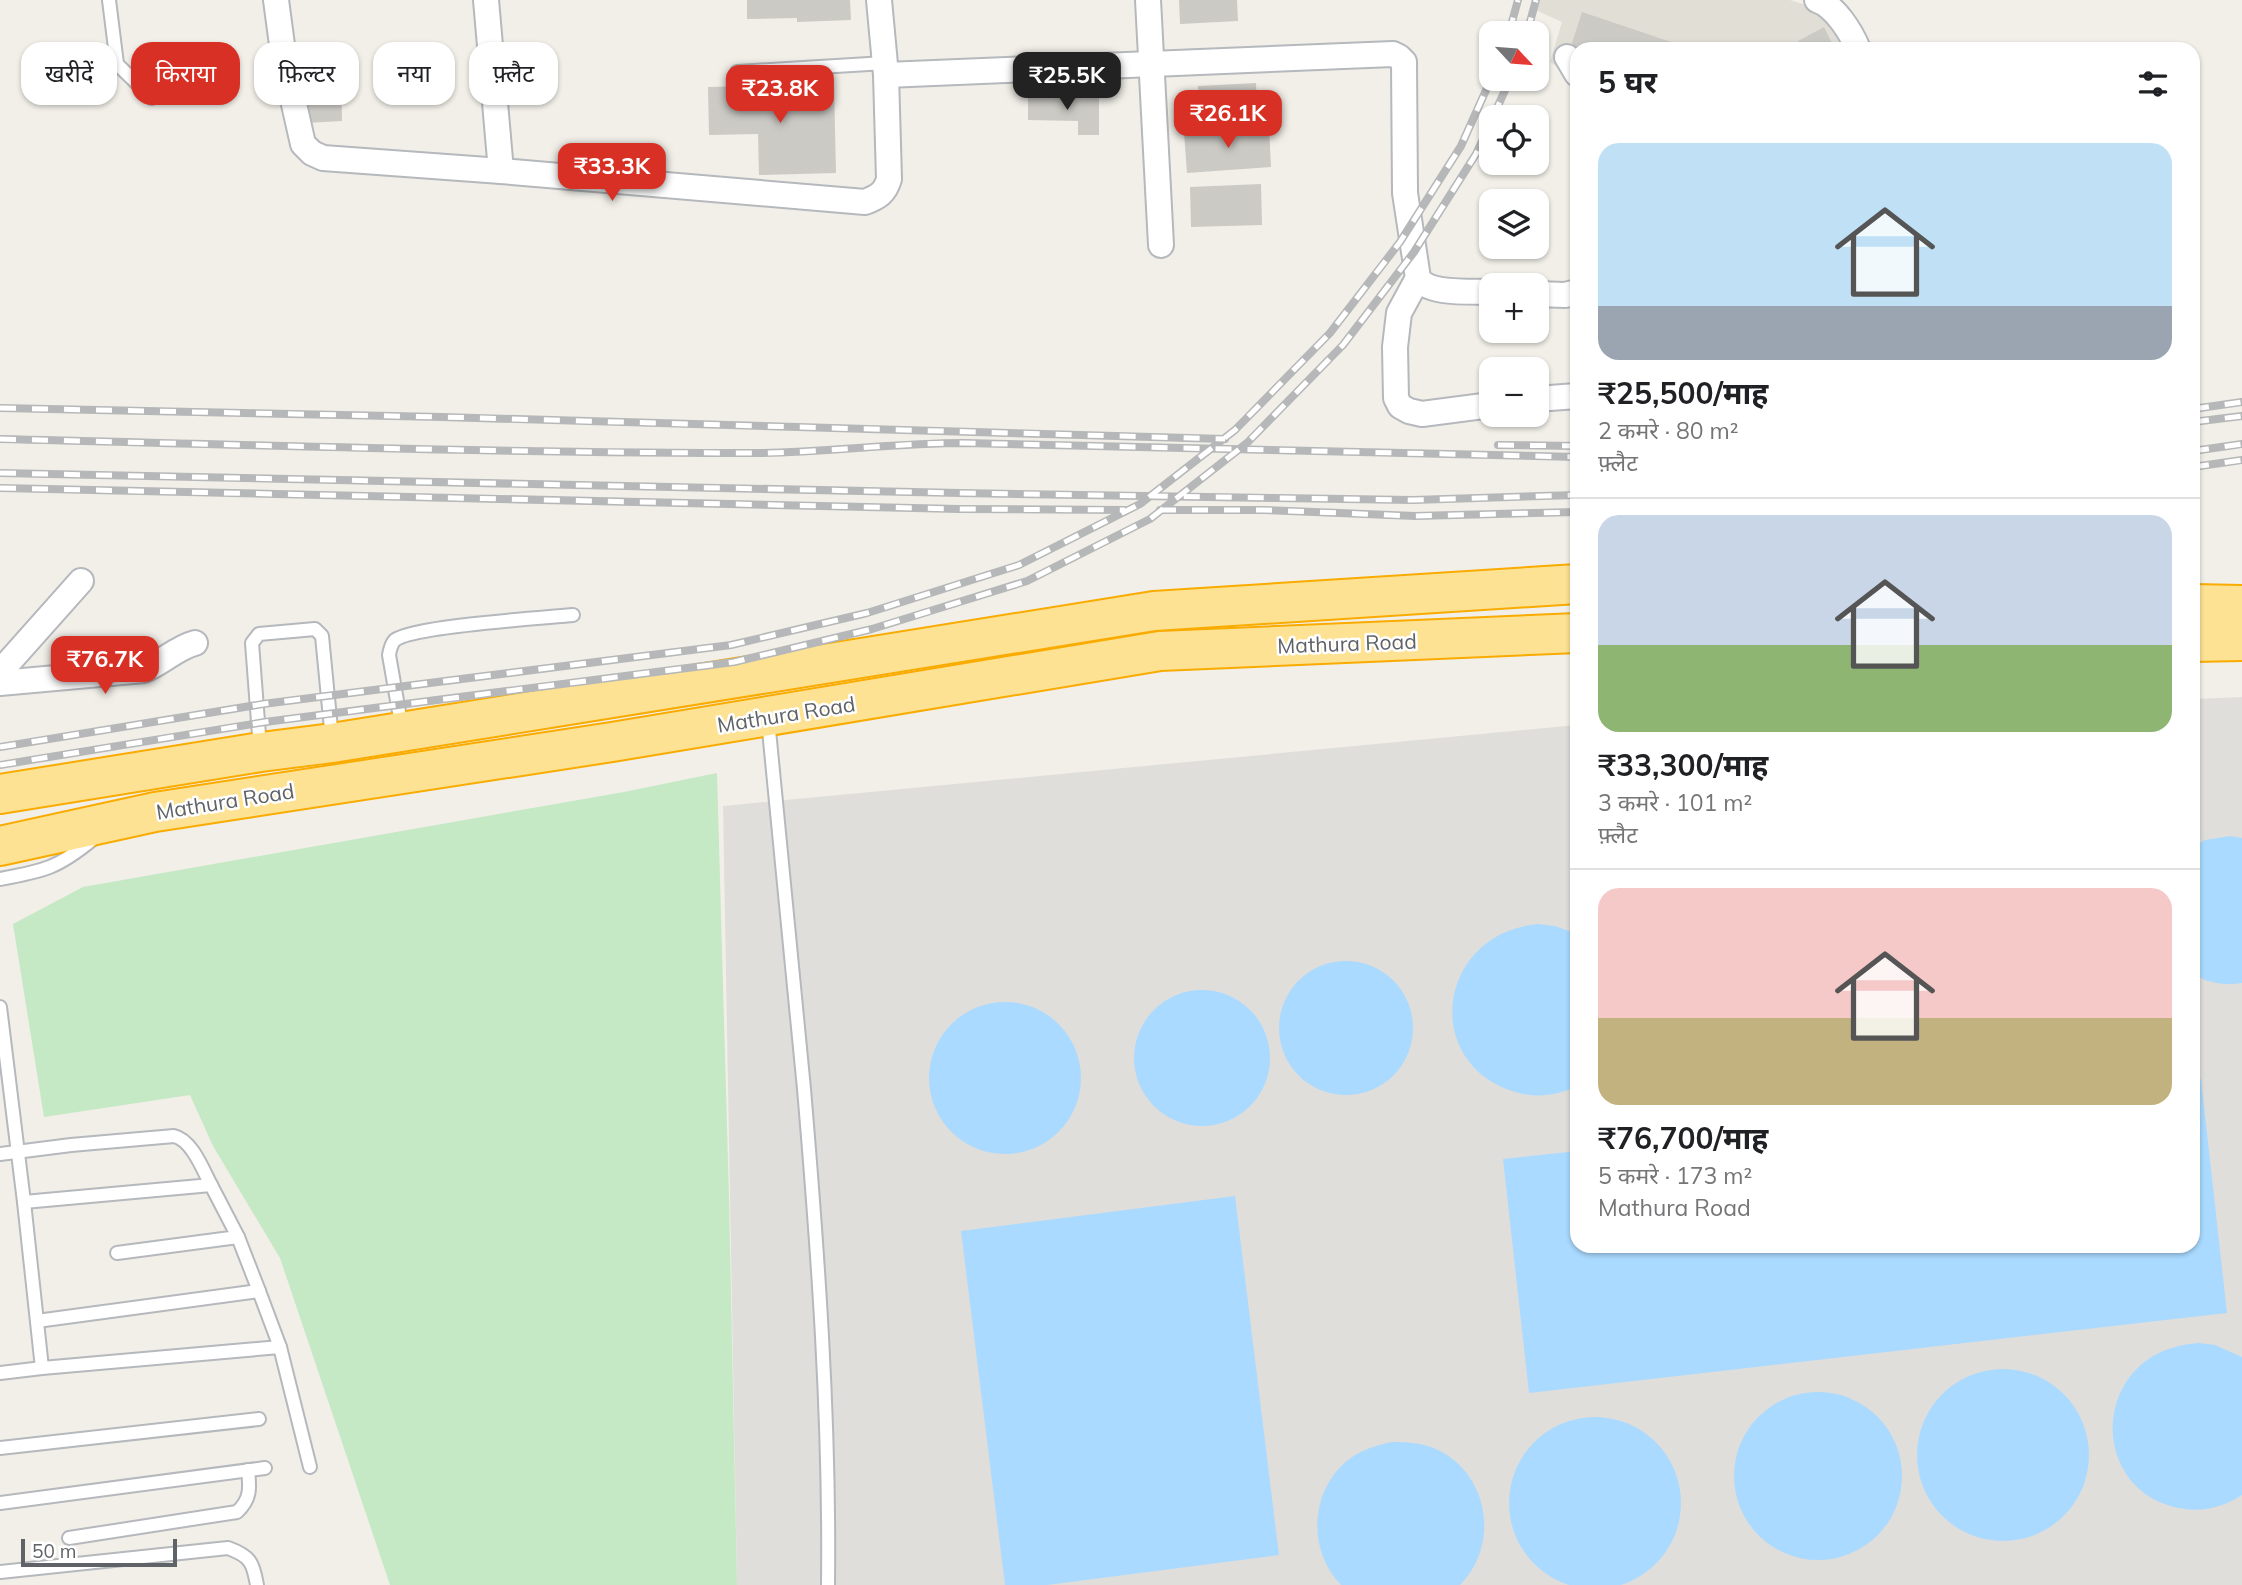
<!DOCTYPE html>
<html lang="hi">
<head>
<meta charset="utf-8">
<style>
	:root { --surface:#fff; --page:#f2f2f2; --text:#202124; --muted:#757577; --line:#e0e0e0; --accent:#d93025 }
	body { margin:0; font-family:Mulish,"Noto Sans Devanagari",sans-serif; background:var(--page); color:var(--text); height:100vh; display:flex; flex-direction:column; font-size:26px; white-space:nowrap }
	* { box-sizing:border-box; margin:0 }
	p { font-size:23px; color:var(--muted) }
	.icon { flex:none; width:38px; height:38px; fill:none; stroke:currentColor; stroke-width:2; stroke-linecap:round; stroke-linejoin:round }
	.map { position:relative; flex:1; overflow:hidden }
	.sheet { position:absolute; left:1570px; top:42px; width:630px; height:1211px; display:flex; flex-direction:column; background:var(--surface); border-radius:21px; box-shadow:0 2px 5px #0004 }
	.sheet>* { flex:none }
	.guide { position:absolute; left:21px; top:42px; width:665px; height:63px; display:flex; gap:14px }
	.needle { width:46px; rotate:116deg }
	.buttons { position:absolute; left:1479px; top:21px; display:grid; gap:14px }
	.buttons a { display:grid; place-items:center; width:70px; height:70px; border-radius:14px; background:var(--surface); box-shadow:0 2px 5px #0004; font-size:35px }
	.scale { position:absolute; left:21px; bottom:18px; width:156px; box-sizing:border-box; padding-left:7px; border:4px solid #5f6368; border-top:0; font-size:19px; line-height:24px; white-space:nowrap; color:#5f6368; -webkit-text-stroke:5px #fff; paint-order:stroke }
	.price { position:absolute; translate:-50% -60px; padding:0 16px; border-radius:14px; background:var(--accent); color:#fff; font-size:23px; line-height:46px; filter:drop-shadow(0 2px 4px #0008) }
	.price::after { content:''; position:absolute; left:50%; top:42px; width:21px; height:16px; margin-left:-10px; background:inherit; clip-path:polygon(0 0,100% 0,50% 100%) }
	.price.on { background:#222; color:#fff }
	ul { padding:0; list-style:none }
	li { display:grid; align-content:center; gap:14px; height:371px; padding:0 28px }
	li+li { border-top:2px solid var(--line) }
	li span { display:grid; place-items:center; height:217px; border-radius:21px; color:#555 }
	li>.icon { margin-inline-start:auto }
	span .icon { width:126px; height:126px; fill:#fffc; stroke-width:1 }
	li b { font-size:30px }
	h2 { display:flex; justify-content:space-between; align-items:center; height:84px; padding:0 28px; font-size:30px }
	.tag { padding:0 24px; border-radius:21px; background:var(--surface); box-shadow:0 2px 5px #0004; font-size:24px; line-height:63px }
	.tag.on { background:var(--accent); color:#fff }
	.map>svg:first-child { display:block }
	.industrial { fill:#e0deda }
	.education { fill:#e1ded6 }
	.green { fill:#c5e8c5 }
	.water { fill:#aadaff }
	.building { fill:#cccac5 }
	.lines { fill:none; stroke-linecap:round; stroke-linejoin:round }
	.lane-casing { stroke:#b5b8bc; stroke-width:16 }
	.street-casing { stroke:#b5b8bc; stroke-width:28 }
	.highway-casing { stroke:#f9ab00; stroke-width:42 }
	.lane { stroke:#fff; stroke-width:12 }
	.street { stroke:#fff; stroke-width:24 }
	.highway { stroke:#fde293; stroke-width:38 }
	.rail-casing { stroke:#b6b7b8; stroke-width:8 }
	.rail { stroke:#fff; stroke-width:5; stroke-dasharray:16; stroke-linecap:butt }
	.labels { text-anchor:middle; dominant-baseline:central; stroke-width:5; stroke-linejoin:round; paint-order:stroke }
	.street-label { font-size:21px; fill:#5f6368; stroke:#fff }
</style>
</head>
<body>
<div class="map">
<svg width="2242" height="1585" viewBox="0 0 2242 1585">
	<rect width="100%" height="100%" fill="#f1efe8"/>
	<path class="industrial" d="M2242 697V1585H737L723 806 1577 725V1246H2193V699Z"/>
	<path class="education" d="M1533 0H1790L1821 10 1847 49H1577V80L1550 62 1562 22 1531 8Z"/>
	<path class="green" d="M717 773 729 1197 737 1585H390L280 1258 213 1146 190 1095 44 1117 13 924 83 887 624 792Z"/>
	<g class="water">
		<path d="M2230 836 2242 838V983C2225 986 2208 983 2193 974V846L2205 840Z"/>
		<path d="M1538 924 1555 926 1577 934V1086C1558 1096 1535 1098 1515 1092 1421 1064 1436 934 1538 924Z"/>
		<circle cx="1346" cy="1028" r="67"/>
		<circle cx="1202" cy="1058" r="68"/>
		<circle cx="1005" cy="1078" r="76"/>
		<path d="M2201 1079 2227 1313 1529 1393 1503 1159 1577 1151V1246H2193V1080Z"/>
		<path d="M1235 1196 1279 1555 1047 1585H1005L961 1231Z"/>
		<path d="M2199 1343 2215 1345 2242 1357V1495C2225 1506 2205 1512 2185 1509 2085 1496 2088 1349 2199 1343Z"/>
		<circle cx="2003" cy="1455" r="86"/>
		<circle cx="1818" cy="1476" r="84"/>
		<circle cx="1595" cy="1503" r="86"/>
		<path d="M1392 1442C1409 1442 1425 1443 1440 1451 1490 1477 1499 1546 1460 1585H1341C1307 1550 1310 1491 1348 1460 1361 1450 1376 1445 1392 1442Z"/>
	</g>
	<g class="building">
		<path d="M747 0H850L851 20 797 22V18L747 19Z"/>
		<path d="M1179 0H1237L1238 21 1180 24Z"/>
		<path d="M1582 12 1692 49H1581L1571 46Z"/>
		<path d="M1824 27 1835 49H1802L1798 41Z"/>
		<path d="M341 74 342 121 306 123 305 75Z"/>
		<path d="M1256 83 1257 111 1200 113 1198 86Z"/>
		<path d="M834 84 836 173 759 175 758 134 709 135 708 87Z"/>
		<path d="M1028 97 1099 98V135H1078V121L1028 120Z"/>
		<path d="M1269 127 1271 167 1187 173 1184 133Z"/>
		<path d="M1261 184 1262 225 1191 227 1190 187Z"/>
	</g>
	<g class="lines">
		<g class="lane-casing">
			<g id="lane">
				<path d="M109 0 117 64 152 98"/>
				<path d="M737 72 885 63"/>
				<path d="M768 720C781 843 793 966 804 1089 818 1254 830 1419 828 1585"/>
				<path d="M402 729 389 655C390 649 391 644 395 640 413 626 543 618 573 615"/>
				<path d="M260 748 252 643 259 634 315 629 322 636 332 739"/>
				<path d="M0 879C44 871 58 868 93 839"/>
				<path d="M0 1007 24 1202 42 1368 0 1373"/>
				<path d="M0 1154 71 1145 174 1136C192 1140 203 1170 211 1185L24 1202"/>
				<path d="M117 1253 238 1237 211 1185"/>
				<path d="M37 1321 259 1291 238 1237"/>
				<path d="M280 1347 310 1467"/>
				<path d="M42 1368 280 1347 259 1291"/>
				<path d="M0 1448 259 1419"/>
				<path d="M0 1503 265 1468"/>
				<path d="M69 1538 237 1512C251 1499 250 1488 248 1470"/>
				<path d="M0 1572 228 1548C250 1556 253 1562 257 1585"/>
			</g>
		</g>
		<g class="street-casing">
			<g id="street">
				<path d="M276 0 284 60 303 144 312 153 323 158 501 171 865 202C878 197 885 193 889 179L886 75 879 0"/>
				<path d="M486 0 501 171"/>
				<path d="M1148 0 1161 245"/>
				<path d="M1817 0C1835 6 1851 32 1858 49"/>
				<path d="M1567 57 1577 74"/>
				<path d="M886 75 1393 54 1399 57 1404 62 1405 193 1418 278C1428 295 1472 291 1491 292"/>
				<path d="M1418 278 1399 313 1395 347 1396 398 1400 406 1409 411 1422 414 1491 405"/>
				<path d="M1536 294 1565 295 1577 292"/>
				<path d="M1536 399 1577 396"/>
				<path d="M0 672 81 581"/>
				<path d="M0 683 144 670C162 663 176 648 195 643"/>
			</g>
		</g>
		<g class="highway-casing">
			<g id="highway">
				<path d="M2193 604 2242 605"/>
				<path d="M2193 642 2242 641"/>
				<path d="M0 794 261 752 332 743 1154 611 1577 584"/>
				<path d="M0 846 155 812 612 742 1160 651 1577 633"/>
			</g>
		</g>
		<use href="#lane" class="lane"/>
		<use href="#street" class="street"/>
		<use href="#highway" class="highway"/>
		<g class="rail-casing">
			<g id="rail">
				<path d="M1509 33 1518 0"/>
				<path d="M1527 33 1536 0"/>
				<path d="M1493 117 1510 79"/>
				<path d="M0 408 442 417 1225 439"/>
				<path d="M2193 409 2242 402"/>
				<path d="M2193 422 2242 416"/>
				<path d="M0 439C254 445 509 453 763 453 830 452 897 443 964 443L1577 457"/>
				<path d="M1498 445 1577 446"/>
				<path d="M2193 451 2242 444"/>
				<path d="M2193 467 2242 460"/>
				<path d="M0 473 960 493 1276 498 1413 500 1577 495"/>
				<path d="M0 488 959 509 1125 510"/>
				<path d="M1160 510H1264L1415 516 1577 512"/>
				<path d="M0 747 263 704 731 645 867 613 1019 565 1140 504 1235 430 1330 333 1400 242 1461 146 1491 79"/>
				<path d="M0 765 265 722 734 662 872 629 1027 581 1150 519 1247 443 1343 345 1414 252 1476 154 1491 122"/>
			</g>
		</g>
		<use href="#rail" class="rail"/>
	</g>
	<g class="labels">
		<g class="street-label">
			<text transform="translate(1347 643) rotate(-2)">Mathura Road</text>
			<text transform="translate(786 714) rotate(-9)">Mathura Road</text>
			<text transform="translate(225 801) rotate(-9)">Mathura Road</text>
		</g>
	</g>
</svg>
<div class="buttons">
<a><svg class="needle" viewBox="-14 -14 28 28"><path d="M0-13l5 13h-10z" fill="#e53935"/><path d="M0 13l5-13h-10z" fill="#757577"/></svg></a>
<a><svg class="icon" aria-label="locate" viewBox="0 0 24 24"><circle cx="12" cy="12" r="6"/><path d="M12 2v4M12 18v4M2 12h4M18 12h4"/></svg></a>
<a><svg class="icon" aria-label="layers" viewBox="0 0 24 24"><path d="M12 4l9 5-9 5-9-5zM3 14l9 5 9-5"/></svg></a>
<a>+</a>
<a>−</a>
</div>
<div class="scale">50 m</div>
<b class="price on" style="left:1067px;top:112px">₹25.5K</b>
<b class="price" style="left:780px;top:125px">₹23.8K</b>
<b class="price" style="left:1228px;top:150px">₹26.1K</b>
<b class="price" style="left:612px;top:203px">₹33.3K</b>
<b class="price" style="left:105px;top:696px">₹76.7K</b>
<div class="guide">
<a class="tag">खरीदें</a>
<a class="tag on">किराया</a>
<a class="tag">फ़िल्टर</a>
<a class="tag">नया</a>
<a class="tag">फ़्लैट</a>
</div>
<section class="sheet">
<h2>5 घर<svg class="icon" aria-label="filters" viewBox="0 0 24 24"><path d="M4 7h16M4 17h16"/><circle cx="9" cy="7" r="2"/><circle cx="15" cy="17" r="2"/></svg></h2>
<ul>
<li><span style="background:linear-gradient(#bfe0f5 75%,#9aa5b1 0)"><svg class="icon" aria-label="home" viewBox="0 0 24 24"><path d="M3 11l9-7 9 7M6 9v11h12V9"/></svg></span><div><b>₹25,500/माह</b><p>2 कमरे · 80 m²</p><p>फ़्लैट</p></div></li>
<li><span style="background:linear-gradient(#c9d6e8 60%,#8fb573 0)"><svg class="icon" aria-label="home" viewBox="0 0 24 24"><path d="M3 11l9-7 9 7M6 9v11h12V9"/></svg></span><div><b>₹33,300/माह</b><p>3 कमरे · 101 m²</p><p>फ़्लैट</p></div></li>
<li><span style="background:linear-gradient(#f6c9c9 60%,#c2b280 0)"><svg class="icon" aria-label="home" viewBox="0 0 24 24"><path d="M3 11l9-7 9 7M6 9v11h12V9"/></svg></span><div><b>₹76,700/माह</b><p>5 कमरे · 173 m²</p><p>Mathura Road</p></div></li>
</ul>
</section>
</div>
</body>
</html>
